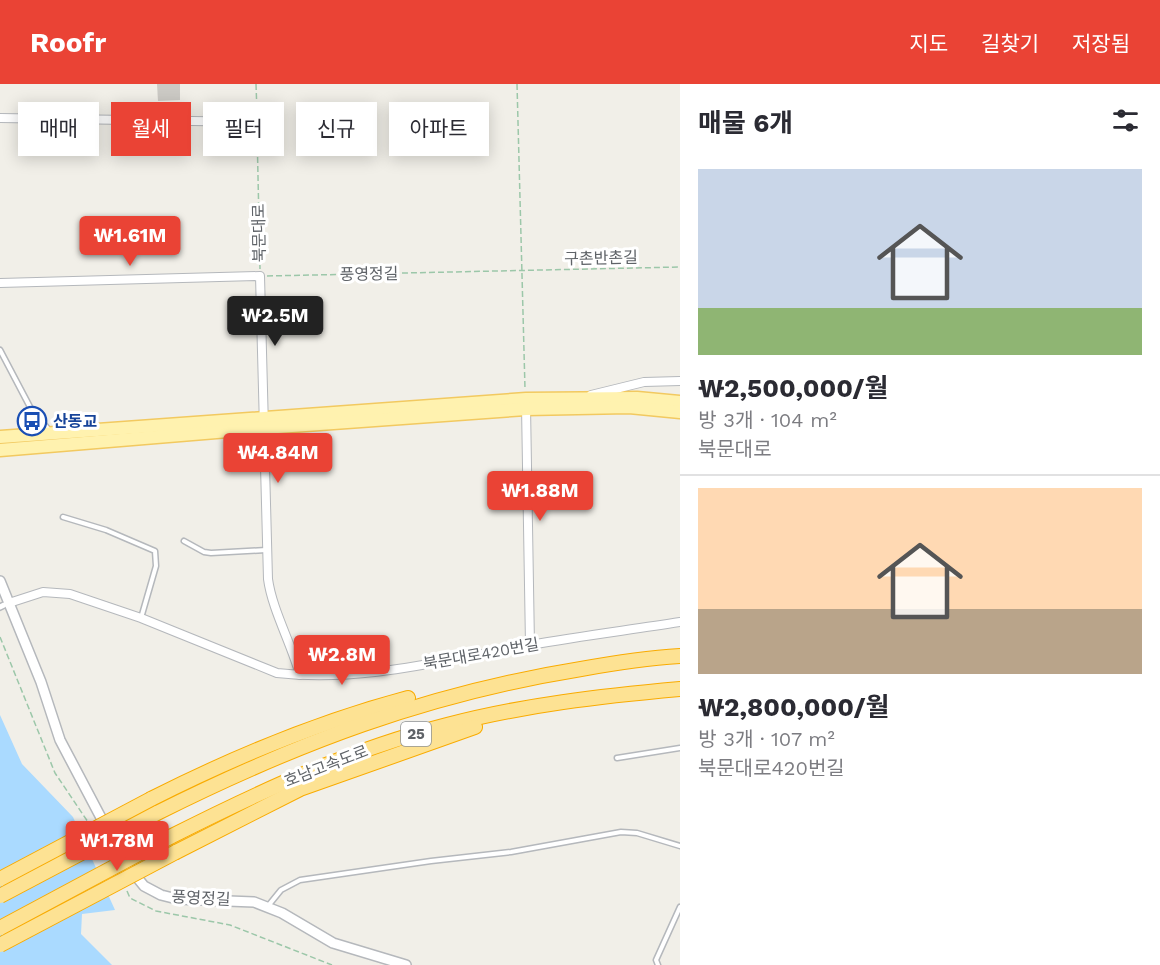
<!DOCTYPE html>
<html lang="ko">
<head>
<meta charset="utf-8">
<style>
	:root { --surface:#fff; --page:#f2f2f3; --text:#2b2b33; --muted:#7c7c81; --line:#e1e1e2; --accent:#ea4335 }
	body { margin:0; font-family:"Work Sans","Noto Sans KR",sans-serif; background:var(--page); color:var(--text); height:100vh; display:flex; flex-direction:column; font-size:22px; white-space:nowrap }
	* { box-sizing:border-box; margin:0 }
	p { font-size:20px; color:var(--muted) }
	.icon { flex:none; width:33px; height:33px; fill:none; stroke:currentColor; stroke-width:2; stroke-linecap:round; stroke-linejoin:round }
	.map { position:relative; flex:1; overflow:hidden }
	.drawer { display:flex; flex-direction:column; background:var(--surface); width:480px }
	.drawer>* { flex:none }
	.banner { position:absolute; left:18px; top:18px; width:570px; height:54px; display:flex; gap:12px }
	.price { position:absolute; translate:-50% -51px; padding:0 14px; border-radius:6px; background:var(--accent); color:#fff; font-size:20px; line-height:39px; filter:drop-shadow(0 2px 3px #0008) }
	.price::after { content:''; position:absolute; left:50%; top:36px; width:18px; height:14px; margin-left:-9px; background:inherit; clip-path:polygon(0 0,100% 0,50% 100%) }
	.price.active { background:#222; color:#fff }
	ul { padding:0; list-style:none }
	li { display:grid; align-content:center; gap:12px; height:318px; padding:0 18px }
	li+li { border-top:2px solid var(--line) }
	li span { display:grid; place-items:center; height:186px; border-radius:0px; color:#555 }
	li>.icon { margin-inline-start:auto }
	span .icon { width:108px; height:108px; fill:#fffc; stroke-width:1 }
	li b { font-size:26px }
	h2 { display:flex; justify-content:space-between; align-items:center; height:72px; padding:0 18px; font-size:26px }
	.pill { padding:0 21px; border-radius:0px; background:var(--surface); box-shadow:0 3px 15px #0003; font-size:21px; line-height:54px }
	.pill.active { background:var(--accent); color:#fff }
	header { display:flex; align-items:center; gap:36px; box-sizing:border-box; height:84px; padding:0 30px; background:var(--accent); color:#fff }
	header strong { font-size:28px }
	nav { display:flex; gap:33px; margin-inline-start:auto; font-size:21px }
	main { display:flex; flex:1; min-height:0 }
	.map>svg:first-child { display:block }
	.water { fill:#aadaff }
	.building { fill:#cccac5 }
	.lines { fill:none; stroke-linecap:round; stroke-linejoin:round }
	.service-casing { stroke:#b5b8bc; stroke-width:7 }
	.pedestrian-casing { stroke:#b5b8bc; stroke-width:8 }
	.minor-casing { stroke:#b5b8bc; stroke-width:10 }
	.tertiary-casing { stroke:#b5b8bc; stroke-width:12 }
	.primary-casing { stroke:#f2c960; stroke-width:15 }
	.motorway-casing { stroke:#f9ab00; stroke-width:16 }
	.path { stroke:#9cc7a9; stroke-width:1.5; stroke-dasharray:6 3; stroke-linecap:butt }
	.service { stroke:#fff; stroke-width:4 }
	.pedestrian { stroke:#fff; stroke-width:5 }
	.minor { stroke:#fff; stroke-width:8 }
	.tertiary { stroke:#fff; stroke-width:9 }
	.primary { stroke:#fff2af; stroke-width:12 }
	.motorway { stroke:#fde293; stroke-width:14 }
	.motorway-bridge-casing { stroke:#f9ab00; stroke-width:16; stroke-linecap:butt }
	.motorway-bridge { stroke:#fde293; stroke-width:14 }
	.labels { text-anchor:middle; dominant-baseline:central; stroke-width:6; stroke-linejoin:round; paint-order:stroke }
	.shield { fill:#fff; stroke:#8f9295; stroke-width:1.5 }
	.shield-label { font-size:15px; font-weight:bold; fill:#5f6368 }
	.street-label { font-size:16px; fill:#5f6368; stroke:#fff }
	.transit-label { font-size:16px; font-weight:bold; fill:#164399; stroke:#fff; text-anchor:start }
</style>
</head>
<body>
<header>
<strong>Roofr</strong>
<nav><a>지도</a><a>길찾기</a><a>저장됨</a></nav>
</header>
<main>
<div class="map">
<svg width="680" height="881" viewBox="0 0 680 881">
	<rect width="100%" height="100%" fill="#f1efe8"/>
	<path class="water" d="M0 631 22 680 73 733 115 826 82 830 81 850 112 881H0Z"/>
	<path class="building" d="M157 0H180V16L158 17Z"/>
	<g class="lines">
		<g class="service-casing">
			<g id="service">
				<path d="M0 266 30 323 49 346"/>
				<path d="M63 433 106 446 155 467 156 482 141 534"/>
				<path d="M184 457 204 468 211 469 266 466"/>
				<path d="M617 674 680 664"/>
				<path d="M268 822 281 806 300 796 431 777 511 768 621 748 637 749 680 762"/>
				<path d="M658 881 656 876 680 823"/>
			</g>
		</g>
		<g class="pedestrian-casing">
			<path id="pedestrian" d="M0 523 4 521"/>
		</g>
		<g class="minor-casing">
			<g id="minor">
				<path d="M0 34 257 38"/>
				<path d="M0 199 260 192 268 495C272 525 291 559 300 591"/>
				<path d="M591 311 644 298 680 297"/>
				<path d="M526 322 530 561"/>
				<path d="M9 519 43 508 70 510 141 534 277 589C363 599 448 575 531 561 580 552 630 546 680 538"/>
			</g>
		</g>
		<g class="tertiary-casing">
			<path id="tertiary" d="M0 497 41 598 60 656 108 747 131 786 144 802 161 811 177 815 254 818 282 829 333 859 406 881"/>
		</g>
		<g class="primary-casing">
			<g id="primary">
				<path d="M0 353 526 315 637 314 680 318"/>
				<path d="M0 366 264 344 526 325 629 323 680 328"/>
			</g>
		</g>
		<g class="motorway-casing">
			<g id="motorway">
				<path d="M151 715C234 673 318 638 408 614"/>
				<path d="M157 729C297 659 426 610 581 585 614 579 647 574 680 572"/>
				<path d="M170 753C259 708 349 666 447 641 523 621 602 612 680 605"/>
				<path d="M176 768 300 705 475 643"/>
			</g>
		</g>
		<g class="path">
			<path d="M256 0 257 29"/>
			<path d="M517 0 525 305"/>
			<path d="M257 46 260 185"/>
			<path d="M267 192 680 183"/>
			<path d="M0 553 55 689 88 738"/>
			<path d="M127 807 130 814 156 827 230 841 332 881"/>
		</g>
		<use href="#service" class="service"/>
		<use href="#pedestrian" class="pedestrian"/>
		<use href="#minor" class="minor"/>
		<use href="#tertiary" class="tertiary"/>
		<use href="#primary" class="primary"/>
		<use href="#motorway" class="motorway"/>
		<g class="motorway-bridge-casing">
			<g id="motorway-bridge">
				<path d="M0 795 151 715"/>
				<path d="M0 812 157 729"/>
				<path d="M0 844 170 753"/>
				<path d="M0 861 176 768"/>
			</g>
		</g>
		<use href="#motorway-bridge" class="motorway-bridge"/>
	</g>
	<defs>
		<g id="bus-ring" transform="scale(1.5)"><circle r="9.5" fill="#fff" stroke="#1a4fb4" stroke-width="1.5"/><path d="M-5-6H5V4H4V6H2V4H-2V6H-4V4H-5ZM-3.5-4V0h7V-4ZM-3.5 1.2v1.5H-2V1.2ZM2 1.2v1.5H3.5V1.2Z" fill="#1a4fb4"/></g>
	</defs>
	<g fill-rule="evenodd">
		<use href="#bus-ring" x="32" y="337"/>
	</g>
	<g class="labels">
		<rect class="shield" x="401" y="638" width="30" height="24" rx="4.5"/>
		<g class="shield-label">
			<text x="416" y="650">25</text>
		</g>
		<g class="street-label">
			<text transform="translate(259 149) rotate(-91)">북문대로</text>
			<text transform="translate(601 174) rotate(-1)">구촌반촌길</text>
			<text transform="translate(369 190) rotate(-1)">풍영정길</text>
			<text transform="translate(481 570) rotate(-10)">북문대로420번길</text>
			<text transform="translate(326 682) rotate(-21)">호남고속도로</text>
			<text transform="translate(201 814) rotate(3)">풍영정길</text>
		</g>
		<g class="transit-label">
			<text x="53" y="337">산동교</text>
		</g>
	</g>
</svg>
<b class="price" style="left:130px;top:183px">₩1.61M</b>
<b class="price active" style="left:275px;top:263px">₩2.5M</b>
<b class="price" style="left:278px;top:400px">₩4.84M</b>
<b class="price" style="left:540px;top:438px">₩1.88M</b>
<b class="price" style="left:342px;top:602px">₩2.8M</b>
<b class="price" style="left:117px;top:788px">₩1.78M</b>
<div class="banner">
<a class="pill">매매</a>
<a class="pill active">월세</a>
<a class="pill">필터</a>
<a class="pill">신규</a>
<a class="pill">아파트</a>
</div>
</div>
<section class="drawer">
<h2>매물 6개<svg class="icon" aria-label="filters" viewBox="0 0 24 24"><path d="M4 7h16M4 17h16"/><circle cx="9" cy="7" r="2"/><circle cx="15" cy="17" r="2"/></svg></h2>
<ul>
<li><span style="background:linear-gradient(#c9d6e8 75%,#8fb573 0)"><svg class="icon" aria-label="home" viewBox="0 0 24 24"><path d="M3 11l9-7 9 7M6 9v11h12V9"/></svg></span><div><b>₩2,500,000/월</b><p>방 3개 · 104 m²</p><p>북문대로</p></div></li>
<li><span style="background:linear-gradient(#ffd9b3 65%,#b9a48a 0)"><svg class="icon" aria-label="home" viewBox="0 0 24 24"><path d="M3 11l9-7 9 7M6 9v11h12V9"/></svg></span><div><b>₩2,800,000/월</b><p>방 3개 · 107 m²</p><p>북문대로420번길</p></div></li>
</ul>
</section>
</main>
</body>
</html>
